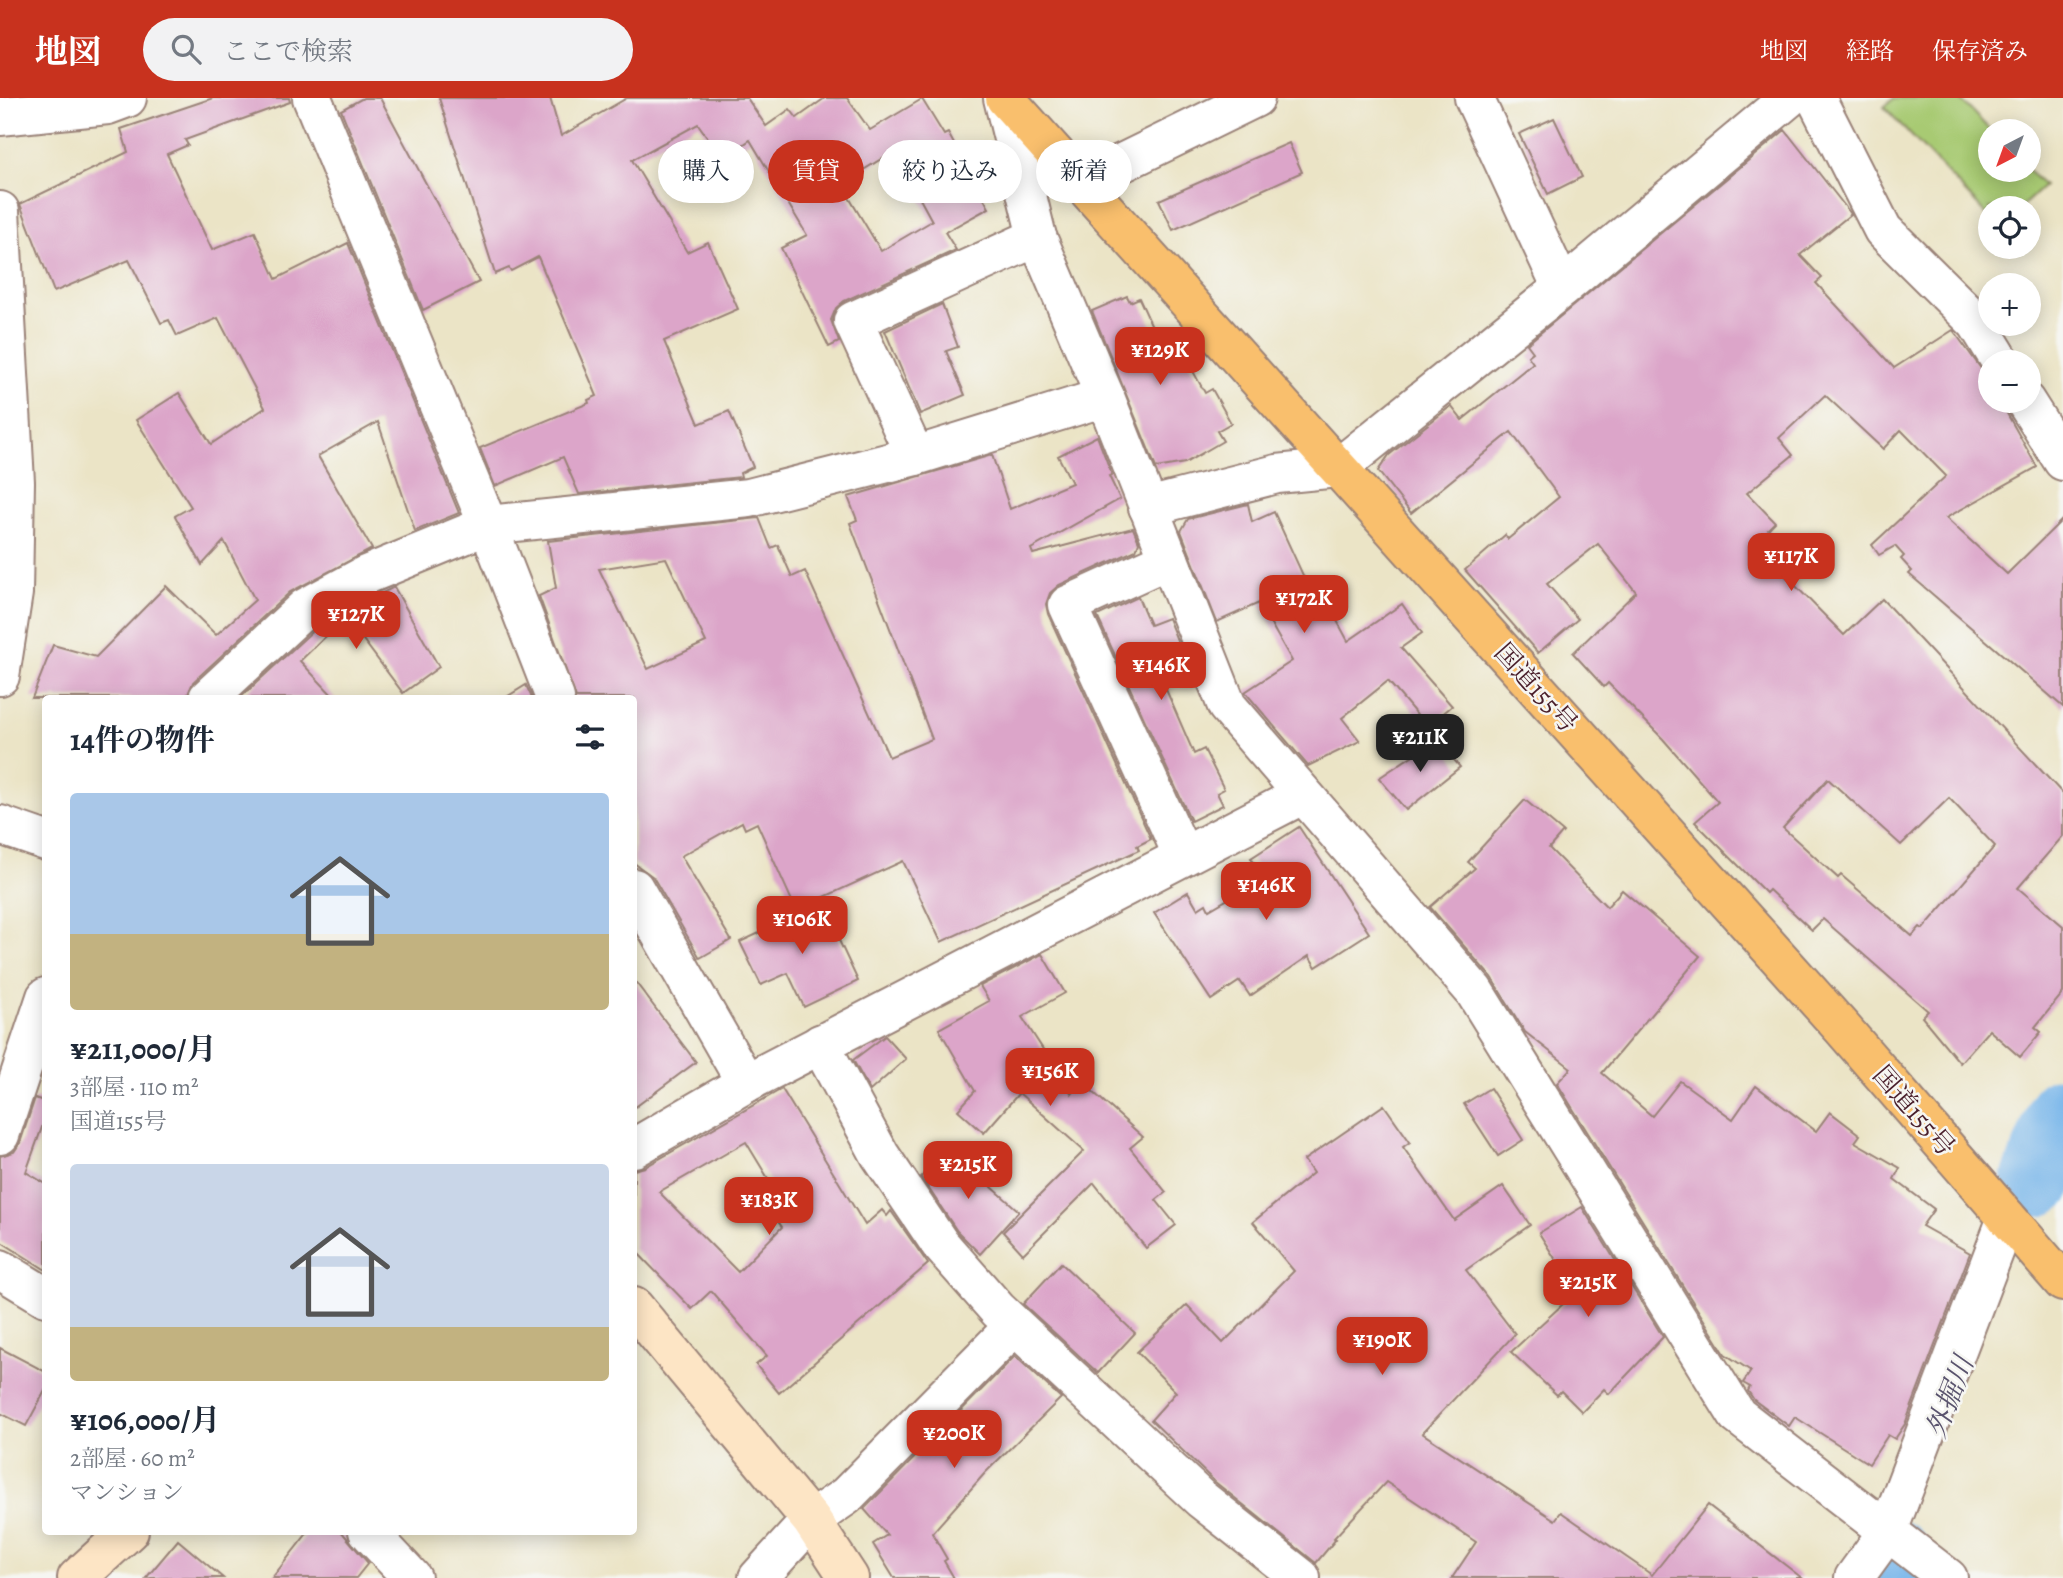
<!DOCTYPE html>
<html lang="ja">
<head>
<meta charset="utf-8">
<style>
	:root { --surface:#fff; --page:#f2f2f3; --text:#1f2937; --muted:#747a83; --accent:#c8321e }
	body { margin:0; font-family:Alegreya,"Noto Serif JP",serif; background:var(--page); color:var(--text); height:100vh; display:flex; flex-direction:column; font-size:26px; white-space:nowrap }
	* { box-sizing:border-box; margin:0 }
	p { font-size:23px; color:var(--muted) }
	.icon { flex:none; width:38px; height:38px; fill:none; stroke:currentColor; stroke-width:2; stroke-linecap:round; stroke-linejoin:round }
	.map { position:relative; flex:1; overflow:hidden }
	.details { position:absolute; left:42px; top:597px; width:595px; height:840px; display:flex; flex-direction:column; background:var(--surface); border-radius:7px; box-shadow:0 4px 18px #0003 }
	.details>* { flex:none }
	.top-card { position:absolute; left:658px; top:42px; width:665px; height:63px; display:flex; gap:14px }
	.needle { width:46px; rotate:221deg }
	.fabs { position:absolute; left:1978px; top:21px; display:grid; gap:14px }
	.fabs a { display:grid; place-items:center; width:63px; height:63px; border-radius:50%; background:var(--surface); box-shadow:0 4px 18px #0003; font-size:35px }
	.price { position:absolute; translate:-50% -60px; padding:0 16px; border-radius:14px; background:var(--accent); color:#fff; font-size:23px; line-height:46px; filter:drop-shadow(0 2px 4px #0008) }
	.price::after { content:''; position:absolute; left:50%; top:42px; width:21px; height:16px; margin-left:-10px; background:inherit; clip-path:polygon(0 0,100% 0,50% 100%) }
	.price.on { background:#222; color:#fff }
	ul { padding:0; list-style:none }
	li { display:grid; align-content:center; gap:14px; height:371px; padding:0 28px }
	li span { display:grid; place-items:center; height:217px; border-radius:7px; color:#555 }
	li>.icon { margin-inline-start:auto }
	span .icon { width:126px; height:126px; fill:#fffc; stroke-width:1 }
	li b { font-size:30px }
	h2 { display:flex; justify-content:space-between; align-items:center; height:84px; padding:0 28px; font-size:30px }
	.chip { padding:0 24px; border-radius:32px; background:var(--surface); box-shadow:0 4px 18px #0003; font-size:24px; line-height:63px }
	.chip.on { background:var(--accent); color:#fff }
	header { display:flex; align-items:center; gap:42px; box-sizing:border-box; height:98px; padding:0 35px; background:var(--accent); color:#fff }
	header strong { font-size:33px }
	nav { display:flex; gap:38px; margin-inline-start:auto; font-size:24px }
	.search { width:490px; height:63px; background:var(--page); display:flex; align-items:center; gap:18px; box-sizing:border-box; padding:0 24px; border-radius:38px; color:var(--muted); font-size:26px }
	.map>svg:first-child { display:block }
	.green { fill:#a8ca73; stroke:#79744f; stroke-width:2 }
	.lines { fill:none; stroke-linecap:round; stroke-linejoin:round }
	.river { stroke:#77b5ea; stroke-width:72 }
	.building { fill:#dca5c9; fill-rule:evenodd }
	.street-casing { stroke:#9a8278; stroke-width:42 }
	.secondary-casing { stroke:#9a8278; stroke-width:42 }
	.highway-casing { stroke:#9a8278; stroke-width:42 }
	.street { stroke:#fff; stroke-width:38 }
	.secondary { stroke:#fde5c5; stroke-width:38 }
	.highway { stroke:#f9bf6d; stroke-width:38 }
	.labels { text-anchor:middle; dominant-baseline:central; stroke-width:5; stroke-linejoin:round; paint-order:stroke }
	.street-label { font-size:26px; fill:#4a1f2b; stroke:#f6f6f2 }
	.water-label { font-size:28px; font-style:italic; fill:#5a546e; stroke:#f6f6f2 }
</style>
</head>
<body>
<header>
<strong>地図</strong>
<div class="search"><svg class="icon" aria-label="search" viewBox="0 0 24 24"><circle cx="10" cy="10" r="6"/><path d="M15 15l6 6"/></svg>ここで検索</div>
<nav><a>地図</a><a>経路</a><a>保存済み</a></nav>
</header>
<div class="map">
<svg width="2063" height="1480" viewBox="0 0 2063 1480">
	<rect width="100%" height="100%" fill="#f6f6f2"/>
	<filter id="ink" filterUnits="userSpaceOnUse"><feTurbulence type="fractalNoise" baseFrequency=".0143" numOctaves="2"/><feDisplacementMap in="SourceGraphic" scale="14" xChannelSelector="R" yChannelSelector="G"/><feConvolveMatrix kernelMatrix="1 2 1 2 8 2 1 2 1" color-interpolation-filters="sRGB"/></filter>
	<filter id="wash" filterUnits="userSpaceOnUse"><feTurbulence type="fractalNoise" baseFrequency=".00686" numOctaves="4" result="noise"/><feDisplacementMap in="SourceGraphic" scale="28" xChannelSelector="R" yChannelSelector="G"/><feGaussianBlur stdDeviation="1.57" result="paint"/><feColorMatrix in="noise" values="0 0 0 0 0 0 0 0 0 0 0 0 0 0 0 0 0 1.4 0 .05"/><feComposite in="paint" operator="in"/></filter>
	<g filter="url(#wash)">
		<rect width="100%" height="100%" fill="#ebe4c6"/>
		<path class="green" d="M1894 0H1959L1991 33 1990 72H2028L2044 88 2020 110H1990V120L1884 9Z"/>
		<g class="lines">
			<g class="river">
				<path d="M2037 1083 2063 1015"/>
				<path d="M1892 1480 1895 1458"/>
			</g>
		</g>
		<g id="blocks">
			<g class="building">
				<path d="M213 0H289L290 4 185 42 188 47 167 56 212 152 255 134 276 181 348 145 459 415 415 433 378 324 318 358 372 451 290 494 193 584 187 600H32L53 547 96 559 166 488 216 537 255 502 224 443 202 467 175 418 191 409 136 322 179 295 211 346 265 310 218 220 177 238 169 222 161 225 129 162 54 194 20 106 128 54 121 31Z"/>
				<path d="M363 0H380L479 184 423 212 341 12Z"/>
				<path d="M439 0H550L561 38 627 0H747L766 28 790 11 797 20 825 0H847L870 32 922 1 944 37 948 35 989 110 945 134 956 152 844 203 836 210 831 222 839 244 829 249 781 150 807 137 750 42 723 61 698 26 632 62 687 154 708 144 738 211 664 243 699 326 729 313 753 369 740 375 741 379 579 396 563 359 495 388 480 350 589 305 588 302 597 298 538 159 511 173 509 170 495 176ZM894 53 932 123 881 153 841 86Z"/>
				<path d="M1554 20 1582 79 1548 96 1519 36Z"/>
				<path d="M1785 32 1851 116 1800 157 1822 180 1816 185 1894 270 1953 232 1990 283V303H2000L2037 369 1946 420 2007 476 2063 421V609L1909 476 1912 473 1901 461 1904 458 1895 448 1879 457 1872 447 1946 378 1901 332 1883 351 1825 297 1779 340 1793 357 1747 395 1775 424 1768 431 1788 453 1774 466 1844 537 1882 501 2063 696V738L2018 790 2063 828V895L2035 929 2041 934 2020 959 1989 932 1960 965 1922 919 1928 913 1823 821 1812 832 1769 792 1766 795 1695 724 1718 704 1663 641 1608 585 1604 589 1573 555 1636 494 1598 446 1547 486 1578 521 1538 555 1465 472 1505 437 1508 441 1559 399 1511 334 1411 415 1378 373 1389 357 1451 308 1462 322 1533 265 1528 258 1533 254 1527 246ZM1828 681 1901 747 1949 700 1995 748 1923 831 1920 829 1912 838 1841 777 1838 780 1783 730Z"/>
				<path d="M1289 45 1302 74 1173 132 1159 102Z"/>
				<path d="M1127 198 1130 204 1139 200 1167 261 1182 253 1205 295 1212 291 1231 325 1217 333 1223 343 1185 365 1156 370 1092 213Z"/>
				<path d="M942 206 958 249 946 253 965 297 920 316 885 233Z"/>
				<path d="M1097 338 1112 377 1109 378 1120 401 1031 451 1033 456 1133 430 1139 444 1136 452 1059 487 1050 495 1046 506 1048 516 1151 741 1137 748 1139 752 941 844 903 763 796 812 757 725 745 731 742 724 681 758 731 842 700 860 653 779 634 765V600H576L539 498 556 490 548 443 759 420 771 450 778 447 792 479 805 473 889 659 932 641 850 425 857 422 848 399 992 357 1010 411 1072 385 1058 358ZM666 460 706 544 648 571 599 471Z"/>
				<path d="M1248 406 1252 424 1274 414 1306 484 1314 480 1348 543 1402 506 1422 535 1401 550 1452 608 1427 629 1388 583 1342 620 1360 643 1308 668 1245 594 1292 563 1259 505 1217 524 1181 433 1188 421Z"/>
				<path d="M394 489 439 569 403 595 346 519 300 563 335 600H240L318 528Z"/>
				<path d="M1138 499 1150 527 1168 520 1181 552 1154 564 1194 656 1204 651 1224 691 1217 695 1223 707 1191 723 1097 518Z"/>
				<path d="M526 587 532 600H505Z"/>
				<path d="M1437 641 1460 669 1406 712 1379 680Z"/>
				<path d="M1525 702 1563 734 1549 750 1607 809 1622 792 1700 858 1602 975 1652 1018 1680 983 1733 1021 1756 988 1816 1033 1830 1014 1860 1037 1855 1044 1900 1070 1894 1081 1934 1111 1922 1128 1970 1155 1905 1326 1895 1341 1888 1337 1869 1366 1795 1319 1789 1328 1754 1302 1748 1293 1750 1289 1743 1285 1751 1273 1725 1256 1557 985 1571 970 1525 934 1491 879 1430 809 1475 770 1468 764Z"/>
				<path d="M1299 729 1369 835 1316 869 1309 858 1250 898 1240 883 1211 902 1154 815 1188 794 1198 811 1206 806 1209 812 1264 780 1251 760Z"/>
				<path d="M822 806 858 883 804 909 788 875 761 887 740 844Z"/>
				<path d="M1042 856 1065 895 1022 919 1072 996 1082 984 1143 1039 1130 1050 1166 1094 1156 1102 1176 1127 1146 1150 1094 1085 1023 1156 1003 1134 1084 1053 1019 995 984 1035 958 1012 975 993 939 931 989 903 980 888Z"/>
				<path d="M634 882 696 964 634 1010Z"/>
				<path d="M885 938 906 961 870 993 853 962Z"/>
				<path d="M1490 990 1523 1042 1498 1058 1464 1006Z"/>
				<path d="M782 991 865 1127 882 1112 887 1118 891 1113 928 1166 779 1295 756 1267 767 1258 711 1193 692 1211 634 1151V1072L645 1069ZM746 1044 789 1115 777 1122 782 1129 738 1174 659 1094Z"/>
				<path d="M35 1000 46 1004V1018L26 1074 46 1086V1172L0 1143V1058L14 1054 20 1045Z"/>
				<path d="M1384 1007 1410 1044 1403 1049 1454 1122 1503 1088 1530 1127 1466 1172 1515 1236 1422 1335 1555 1422 1561 1414 1652 1477 1708 1407 1802 1480H1452L1476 1444 1386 1384 1334 1440 1336 1441 1316 1465 1215 1384 1151 1322 1176 1294 1137 1254 1187 1207 1223 1245 1294 1173 1253 1124 1313 1075 1304 1062Z"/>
				<path d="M948 1050 1019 1113 980 1156 957 1133 921 1079Z"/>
				<path d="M1582 1109 1663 1239 1609 1296 1604 1291 1582 1314 1561 1293 1557 1297 1511 1254 1576 1194 1539 1135Z"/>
				<path d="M1061 1165 1135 1235 1098 1275 1023 1206Z"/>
				<path d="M0 1250 46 1274V1291L26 1328 0 1315Z"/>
				<path d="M1015 1258 1061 1300 985 1375 932 1435 947 1461 944 1463 954 1480H894L873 1446 887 1437 864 1411Z"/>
				<path d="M309 1433H341L368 1465 356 1480H272Z"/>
				<path d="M178 1442 223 1480H146Z"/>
			</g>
		</g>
	</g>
	<g filter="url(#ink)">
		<use href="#blocks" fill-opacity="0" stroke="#9a8278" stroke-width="2"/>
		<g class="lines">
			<g class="street-casing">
				<g id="street">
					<path d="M312 0 488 427 555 600"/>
					<path d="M1003 0 1037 139 1105 299 1227 608 1474 893 1737 1317 1948 1480"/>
					<path d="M1474 0 1562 190"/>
					<path d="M1816 0 1883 132 1977 225 2001 264"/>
					<path d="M0 18 108 7 127 0"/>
					<path d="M1081 85 1255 0"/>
					<path d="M0 113 15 384 13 495 0 578"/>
					<path d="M2025 303 2063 363"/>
					<path d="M915 358 853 223 1037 139"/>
					<path d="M1148 409 1277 376 1338 370 1562 190 1789 0"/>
					<path d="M1169 461 1068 507 1183 758"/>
					<path d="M208 600 305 510 366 477 488 427 749 400 915 358 1105 299"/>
					<path d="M0 727 46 743"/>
					<path d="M634 790 746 985"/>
					<path d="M820 946 880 1057 940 1146 998 1212 1201 1401 1301 1480"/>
					<path d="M0 1037 46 899"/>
					<path d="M634 1050 746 985 1302 697"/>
					<path d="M0 1171 46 1199"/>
					<path d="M368 1433 412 1480"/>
					<path d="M758 1480 811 1422 846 1398 1014 1228"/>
					<path d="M1854 1480 1888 1433 2007 1120"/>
				</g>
			</g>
			<g class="secondary-casing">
				<g id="secondary">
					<path d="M634 1209 811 1422 849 1480"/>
					<path d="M77 1480 129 1433"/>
				</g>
			</g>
			<g class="highway-casing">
				<path id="highway" d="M1005 0 1842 930 2063 1184"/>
			</g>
			<use href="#street" class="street"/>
			<use href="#secondary" class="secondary"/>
			<use href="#highway" class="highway"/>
		</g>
	</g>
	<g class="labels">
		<g class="street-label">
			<text transform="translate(1536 590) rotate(48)">国道155号</text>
			<text transform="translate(1914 1013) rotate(49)">国道155号</text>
		</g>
		<g class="water-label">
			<text transform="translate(1950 1299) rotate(-69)">外掘川</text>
		</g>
	</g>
</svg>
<div class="fabs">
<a><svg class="needle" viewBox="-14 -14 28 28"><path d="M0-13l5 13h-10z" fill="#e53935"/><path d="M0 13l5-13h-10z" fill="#747a83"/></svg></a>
<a><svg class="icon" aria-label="locate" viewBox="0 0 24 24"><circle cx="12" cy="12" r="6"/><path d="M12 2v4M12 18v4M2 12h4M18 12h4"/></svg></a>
<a>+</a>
<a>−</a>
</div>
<b class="price" style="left:1160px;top:289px">¥129K</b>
<b class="price" style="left:1791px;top:495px">¥117K</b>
<b class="price" style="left:1304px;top:537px">¥172K</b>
<b class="price" style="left:356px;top:553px">¥127K</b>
<b class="price" style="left:1161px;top:604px">¥146K</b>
<b class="price on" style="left:1420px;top:676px">¥211K</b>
<b class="price" style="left:1266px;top:824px">¥146K</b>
<b class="price" style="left:802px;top:858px">¥106K</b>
<b class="price" style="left:1050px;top:1010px">¥156K</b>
<b class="price" style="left:968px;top:1103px">¥215K</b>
<b class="price" style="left:769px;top:1139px">¥183K</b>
<b class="price" style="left:1588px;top:1221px">¥215K</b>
<b class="price" style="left:1382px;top:1279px">¥190K</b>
<b class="price" style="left:954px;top:1372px">¥200K</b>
<div class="top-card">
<a class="chip">購入</a>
<a class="chip on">賃貸</a>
<a class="chip">絞り込み</a>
<a class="chip">新着</a>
</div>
<section class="details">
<h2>14件の物件<svg class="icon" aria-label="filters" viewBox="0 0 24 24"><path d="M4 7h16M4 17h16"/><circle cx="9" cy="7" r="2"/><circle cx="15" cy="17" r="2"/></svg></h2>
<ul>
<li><span style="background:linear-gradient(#a9c7e8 65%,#c2b280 0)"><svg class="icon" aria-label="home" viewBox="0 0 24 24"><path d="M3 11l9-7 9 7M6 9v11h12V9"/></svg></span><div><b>¥211,000/月</b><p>3部屋 · 110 m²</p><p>国道155号</p></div></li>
<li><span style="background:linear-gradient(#c9d6e8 75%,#c2b280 0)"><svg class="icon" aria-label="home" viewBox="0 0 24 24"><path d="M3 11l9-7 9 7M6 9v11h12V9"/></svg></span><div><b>¥106,000/月</b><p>2部屋 · 60 m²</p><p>マンション</p></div></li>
</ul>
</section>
</div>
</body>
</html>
